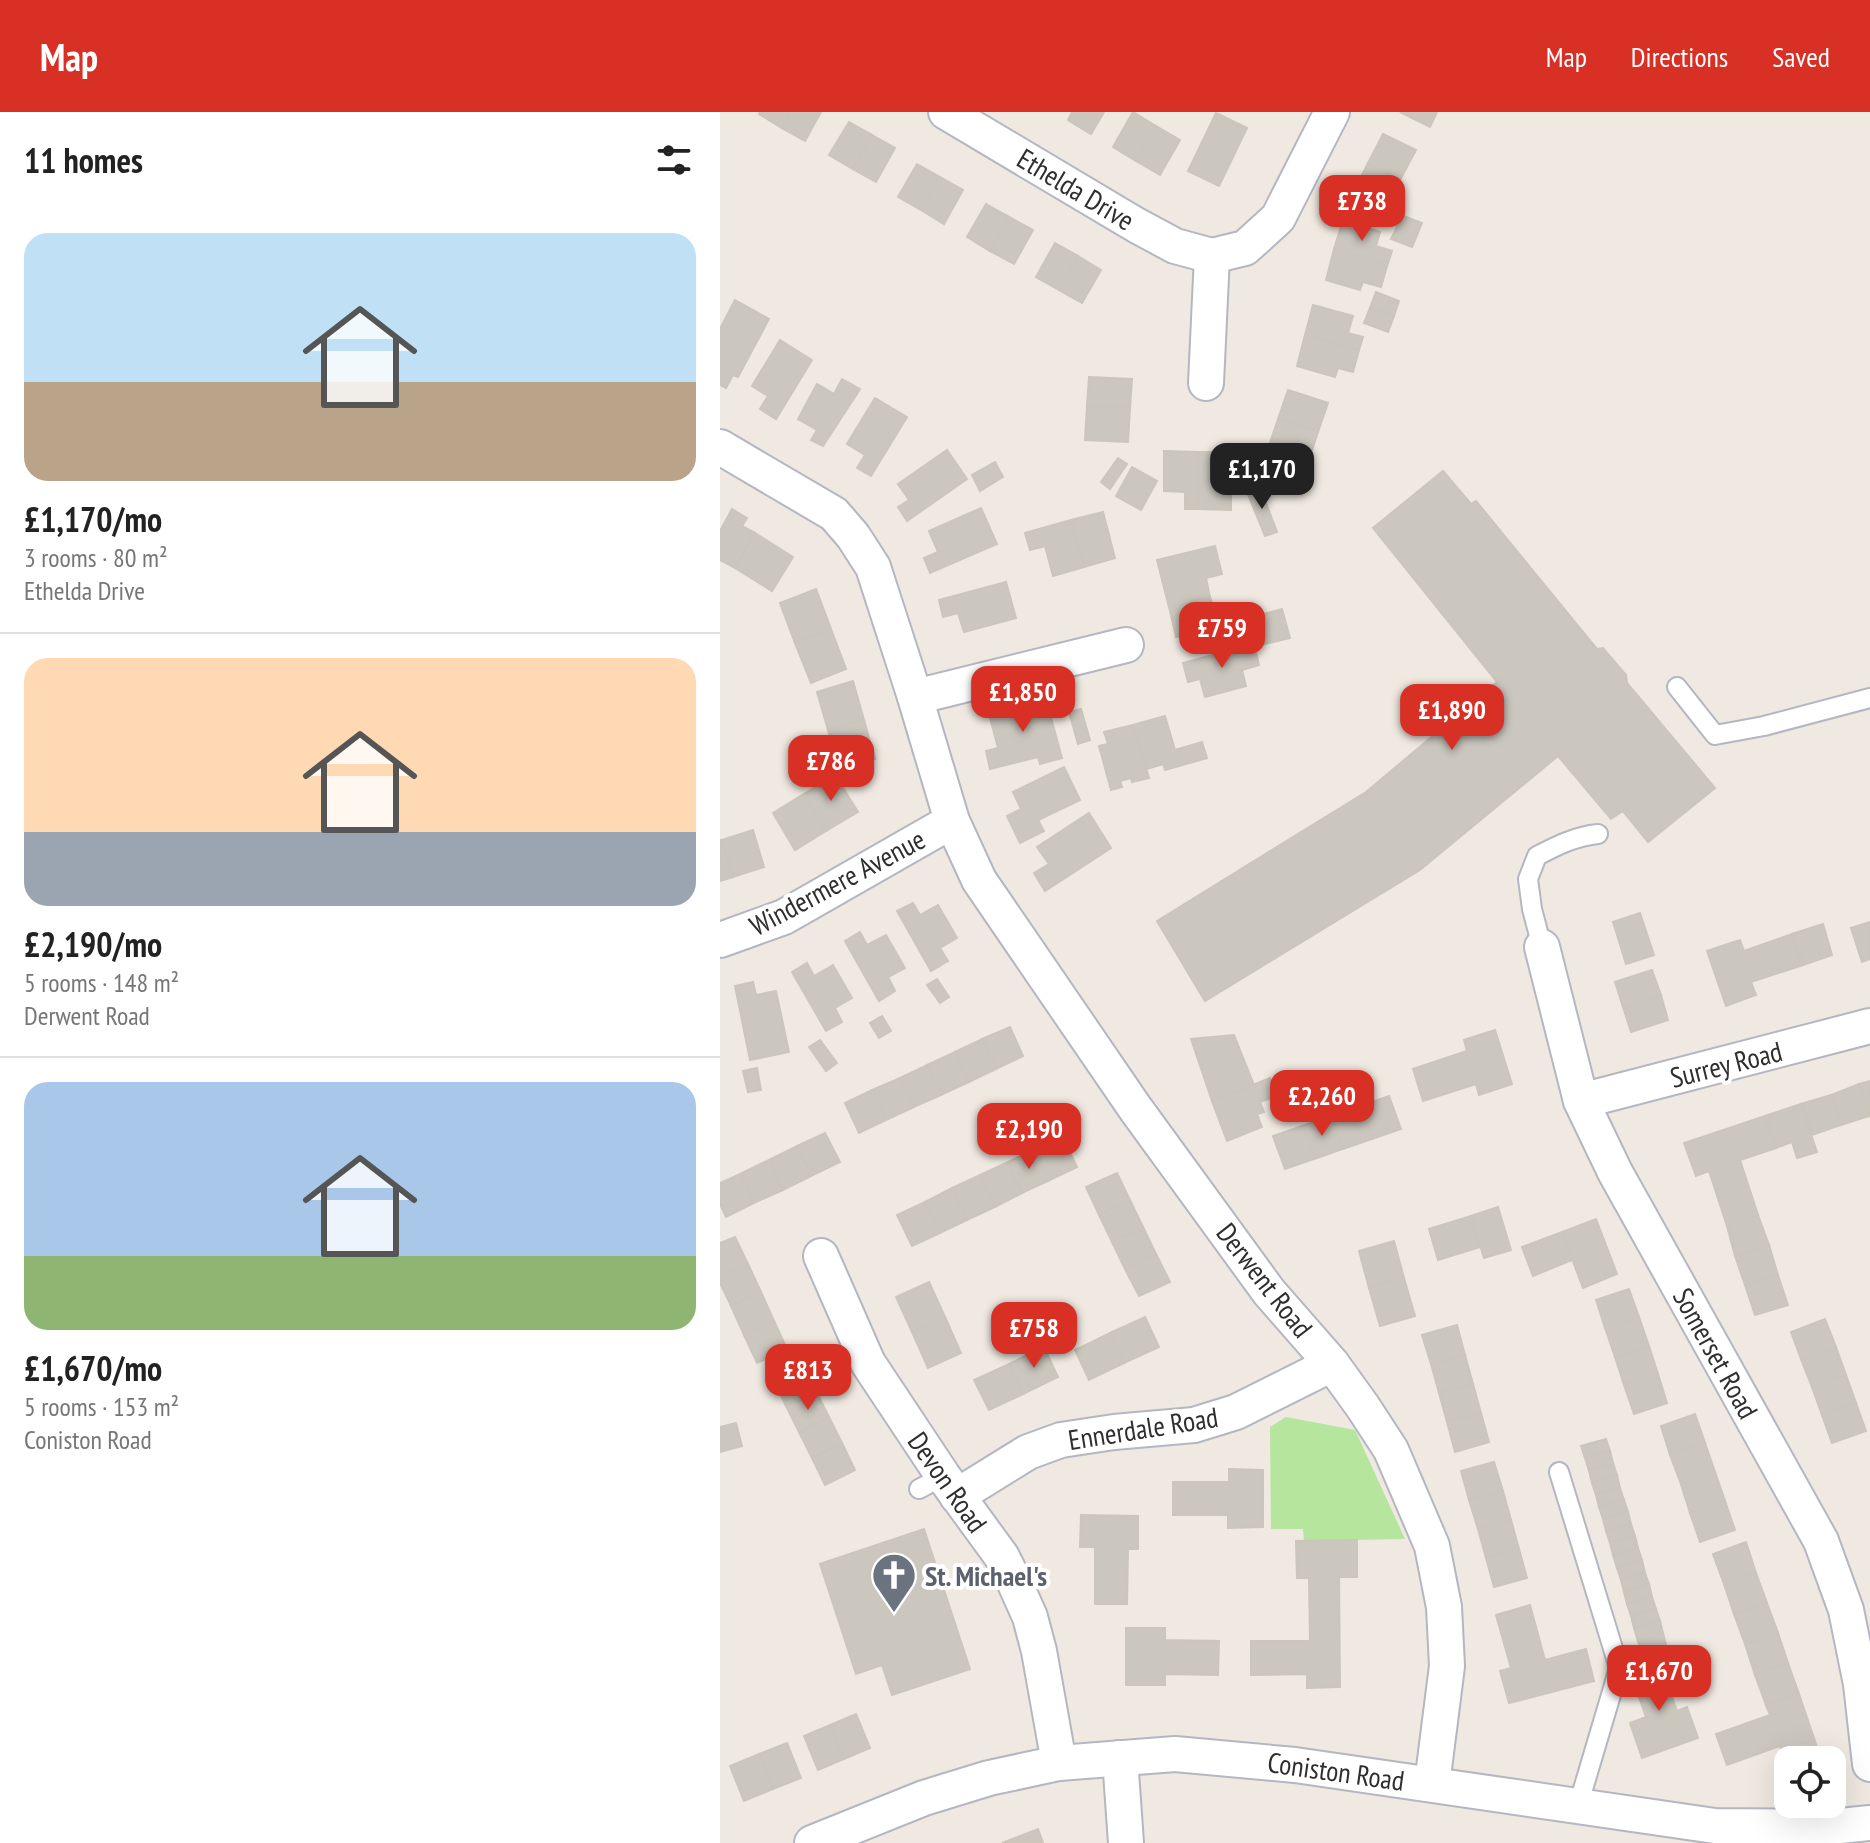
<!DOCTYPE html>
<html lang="en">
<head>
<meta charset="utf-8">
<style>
	:root { --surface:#fff; --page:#f2f2f2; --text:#222; --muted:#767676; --line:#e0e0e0; --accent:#d93025 }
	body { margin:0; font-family:"PT Sans Narrow",sans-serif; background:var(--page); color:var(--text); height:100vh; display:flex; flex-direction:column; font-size:30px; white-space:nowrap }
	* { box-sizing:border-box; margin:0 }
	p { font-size:26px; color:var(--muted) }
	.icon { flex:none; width:44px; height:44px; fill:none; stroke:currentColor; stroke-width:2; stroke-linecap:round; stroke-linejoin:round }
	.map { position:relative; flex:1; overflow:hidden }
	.panel { display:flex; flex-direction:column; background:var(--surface); width:720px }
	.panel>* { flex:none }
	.fabs { position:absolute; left:1054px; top:1634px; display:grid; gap:16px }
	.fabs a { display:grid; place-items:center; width:72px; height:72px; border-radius:16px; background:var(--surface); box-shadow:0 8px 32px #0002; font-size:40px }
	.price { position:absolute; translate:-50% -68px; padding:0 18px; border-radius:16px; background:var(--accent); color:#fff; font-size:26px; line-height:52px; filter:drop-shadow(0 2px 4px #0008) }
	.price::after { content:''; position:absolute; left:50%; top:48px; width:24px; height:18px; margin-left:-12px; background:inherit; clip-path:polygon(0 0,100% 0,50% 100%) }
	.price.current { background:#222; color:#fff }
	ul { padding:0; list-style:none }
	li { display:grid; align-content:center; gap:16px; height:424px; padding:0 24px }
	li+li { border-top:2px solid var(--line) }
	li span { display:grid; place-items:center; height:248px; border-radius:24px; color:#555 }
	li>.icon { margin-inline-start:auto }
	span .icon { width:144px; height:144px; fill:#fffc; stroke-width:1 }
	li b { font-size:34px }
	h2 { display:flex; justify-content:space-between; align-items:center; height:96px; padding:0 24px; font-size:34px }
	header { display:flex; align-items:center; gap:48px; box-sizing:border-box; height:112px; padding:0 40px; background:var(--accent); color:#fff }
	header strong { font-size:38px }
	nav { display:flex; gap:44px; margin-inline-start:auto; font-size:28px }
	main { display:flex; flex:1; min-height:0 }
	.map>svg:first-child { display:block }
	.green { fill:#b6e59e }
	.building { fill:#cbc7bf; stroke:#cbc5ba; stroke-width:2 }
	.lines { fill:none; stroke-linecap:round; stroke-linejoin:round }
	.lane-casing { stroke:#b4b7c1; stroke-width:22 }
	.street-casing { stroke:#b4b7c1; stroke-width:38 }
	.lane { stroke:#fff; stroke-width:18 }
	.street { stroke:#fff; stroke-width:34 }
	.labels { text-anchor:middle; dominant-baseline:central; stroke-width:8; stroke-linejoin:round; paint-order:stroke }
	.street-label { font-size:28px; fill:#2e2e2e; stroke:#fff }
	.worship-label { font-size:28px; font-weight:bold; fill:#5b616d; stroke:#fff; text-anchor:start }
</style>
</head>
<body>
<header>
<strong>Map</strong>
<nav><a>Map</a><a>Directions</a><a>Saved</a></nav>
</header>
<main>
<section class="panel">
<h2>11 homes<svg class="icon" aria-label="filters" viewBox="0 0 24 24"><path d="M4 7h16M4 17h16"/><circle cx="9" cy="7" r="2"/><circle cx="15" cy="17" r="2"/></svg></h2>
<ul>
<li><span style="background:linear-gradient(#bfe0f5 60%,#b9a48a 0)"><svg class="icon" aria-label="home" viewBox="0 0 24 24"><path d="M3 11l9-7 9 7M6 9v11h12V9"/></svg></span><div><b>£1,170/mo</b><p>3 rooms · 80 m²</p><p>Ethelda Drive</p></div></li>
<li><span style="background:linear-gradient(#ffd9b3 70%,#9aa5b1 0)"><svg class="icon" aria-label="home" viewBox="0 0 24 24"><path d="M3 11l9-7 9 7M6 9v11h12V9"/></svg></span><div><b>£2,190/mo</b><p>5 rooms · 148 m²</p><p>Derwent Road</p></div></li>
<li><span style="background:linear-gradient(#a9c7e8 70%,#8fb573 0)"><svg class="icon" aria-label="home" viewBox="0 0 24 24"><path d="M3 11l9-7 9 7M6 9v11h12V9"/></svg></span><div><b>£1,670/mo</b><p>5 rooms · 153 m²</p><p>Coniston Road</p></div></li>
</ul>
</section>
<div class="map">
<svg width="1150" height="1731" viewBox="0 0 1150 1731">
	<rect width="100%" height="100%" fill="#efe9e1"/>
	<path class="green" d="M566 1305 635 1318 685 1427 584 1429 583 1417H551L550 1315Z"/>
	<g class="building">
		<path d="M40 0H71L62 16 39 2Z"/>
		<path d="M71 0H101L85 29 62 16Z"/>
		<path d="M352 0H384L371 22 348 8Z"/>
		<path d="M413 0 436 14 416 49 393 35Z"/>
		<path d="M680 0H717L710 15Z"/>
		<path d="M496 1 527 16 499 74 468 59Z"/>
		<path d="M129 10 152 23 133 57 109 43Z"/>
		<path d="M436 14 460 28 440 63 416 49Z"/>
		<path d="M663 22 696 38 680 68 648 51Z"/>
		<path d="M152 23 175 36 156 70 133 57Z"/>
		<path d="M648 51 680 68 666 97 633 81Z"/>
		<path d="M197 52 220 65 201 98 178 85Z"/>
		<path d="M220 65 243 78 224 112 201 98Z"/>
		<path d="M266 92 289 105 270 139 247 125Z"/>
		<path d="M681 103 702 111 697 123 677 115Z"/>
		<path d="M289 105 313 118 294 152 270 139Z"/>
		<path d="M623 108 660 120 656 134 672 139 667 154 614 137Z"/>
		<path d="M677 115 697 123 692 135 671 127Z"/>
		<path d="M335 131 358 144 339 178 316 165Z"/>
		<path d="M614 137 667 154 661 175 643 170 640 178 606 168Z"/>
		<path d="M358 144 381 158 362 191 339 178Z"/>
		<path d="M656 180 679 189 674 204 650 196Z"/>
		<path d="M15 188 49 207 18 265 13 263 6 276 0 273V217Z"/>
		<path d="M593 193 633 204 628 221 643 225 639 238 585 223Z"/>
		<path d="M650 196 674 204 668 220 644 211Z"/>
		<path d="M585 223 639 238 633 260 618 256 615 265 577 254Z"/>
		<path d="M60 228 92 248 56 307 40 297 48 284 32 274Z"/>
		<path d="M369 265 412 267 410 296 367 294Z"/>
		<path d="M122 267 140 277 103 334 91 328 97 318 78 307 97 272 114 282Z"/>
		<path d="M568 278 608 291 598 320 558 307Z"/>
		<path d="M155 286 187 305 151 364 137 356 145 343 127 332Z"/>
		<path d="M367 294 410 296 408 330 365 328Z"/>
		<path d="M558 307 598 320 588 350 548 337Z"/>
		<path d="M227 338 247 367 187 409 178 395 189 388 178 372Z"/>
		<path d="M444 339 478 340V397H465V380L444 379Z"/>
		<path d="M478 340H511V398L478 397Z"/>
		<path d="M398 346 407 352 390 377 381 370Z"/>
		<path d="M275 350 283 365 260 379 252 363Z"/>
		<path d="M412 355 437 369 421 398 396 384Z"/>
		<path d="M723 359 751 392 756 389 877 537 883 536 906 563 907 571 995 676 928 730 903 699 891 707 838 644 700 758 485 889 437 809 646 680 777 570 653 416Z"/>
		<path d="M540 375 557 420 545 424 527 380Z"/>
		<path d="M261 396 277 432 210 461 204 446 218 440 209 419Z"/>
		<path d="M12 397 27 406 22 414 35 421 15 456 0 448V419Z"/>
		<path d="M383 400 395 446 364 455 351 408Z"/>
		<path d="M351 408 364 455 333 464 325 434 310 438 305 421Z"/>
		<path d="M35 421 73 445 52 479 15 456Z"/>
		<path d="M495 434 502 462 486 466 490 485 449 495 437 448Z"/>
		<path d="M286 470 296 506 244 520 238 501 223 505 219 488Z"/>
		<path d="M96 477 111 517 75 531 60 491Z"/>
		<path d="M490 485 494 500 522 493 526 508 456 525 449 495Z"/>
		<path d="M562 497 570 526 541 533 533 505Z"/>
		<path d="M111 517 126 557 91 571 75 531Z"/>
		<path d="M534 532 539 553 522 558 526 574 485 585 480 567 468 570 463 551Z"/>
		<path d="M133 569 144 608 108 618 97 580Z"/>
		<path d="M325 584 342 646 320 652 318 645 270 657 266 639 278 636 268 598Z"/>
		<path d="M361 597 370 628 358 632 349 600Z"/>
		<path d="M445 604 455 638 482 630 487 646 445 658 443 652 427 657 413 613Z"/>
		<path d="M144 608 155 647 119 657 108 618Z"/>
		<path d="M413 613 429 666 412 670 411 666 400 669 402 675 391 678 379 634 388 632 384 620Z"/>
		<path d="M344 655 360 688 318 708 324 719 300 731 287 704 301 697 293 680Z"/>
		<path d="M115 663 138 700 106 719 84 682Z"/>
		<path d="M84 682 106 719 75 738 53 701Z"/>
		<path d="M369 701 391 736 325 779 314 761 329 752 317 735Z"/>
		<path d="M33 718 44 755 13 765 2 728Z"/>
		<path d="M0 728H2L13 765 0 769Z"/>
		<path d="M193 791 200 803 218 793 237 826 220 836 228 849 211 859 177 799Z"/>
		<path d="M920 801 934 843 906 852 893 810Z"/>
		<path d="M1150 810V847L1142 850 1131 816Z"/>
		<path d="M1103 812 1112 843 1083 853 1072 822Z"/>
		<path d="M140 820 147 833 166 823 185 856 168 865 175 879 159 889 125 829Z"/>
		<path d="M1072 822 1083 853 1031 870 1036 883 1006 894 987 839 1020 828 1024 839Z"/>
		<path d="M87 851 94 864 113 853 132 886 115 896 122 910 106 919 72 860Z"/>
		<path d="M932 858 941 883 903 895 895 870Z"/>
		<path d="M217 867 229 885 220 891 207 873Z"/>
		<path d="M33 870 36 883 56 879 69 940 30 948 15 874Z"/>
		<path d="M941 883 948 908 911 920 903 895Z"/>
		<path d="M162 904 171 919 159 926 150 911Z"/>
		<path d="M290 915 303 944 276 957 262 927Z"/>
		<path d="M775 918 792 972 759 983 756 972 703 989 693 957 747 939 744 928Z"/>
		<path d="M514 923 534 973 492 989 471 927Z"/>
		<path d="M262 927 276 957 249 970 235 940Z"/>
		<path d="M100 928 117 951 106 959 89 935Z"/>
		<path d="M235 940 249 970 221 983 207 953Z"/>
		<path d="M207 953 221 983 194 995 180 966Z"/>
		<path d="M37 956 41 978 28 980 23 959Z"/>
		<path d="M180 966 194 995 166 1008 152 978Z"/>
		<path d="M550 966 557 984 540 990 544 1000 537 1002 542 1015 507 1029 492 989Z"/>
		<path d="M1150 969V1003L1149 1004 1139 972Z"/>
		<path d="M1139 972 1149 1004 1121 1013 1111 983Z"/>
		<path d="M152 978 166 1008 139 1021 125 991Z"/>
		<path d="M1111 983 1121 1013 1092 1023 1081 992Z"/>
		<path d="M669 984 681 1017 652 1027 640 994Z"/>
		<path d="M1081 992 1097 1040 1077 1046 1072 1030 1056 1036 1045 1004Z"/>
		<path d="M640 994 652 1027 623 1037 611 1004Z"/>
		<path d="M611 1004 623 1037 594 1047 582 1014Z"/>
		<path d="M1045 1004 1056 1036 1020 1048 1038 1103 1007 1114 989 1059 976 1064 964 1031Z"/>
		<path d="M582 1014 594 1047 565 1057 553 1024Z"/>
		<path d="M105 1021 120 1050 91 1064 77 1034Z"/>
		<path d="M342 1024 357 1055 330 1068 315 1037Z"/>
		<path d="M77 1034 91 1064 63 1078 49 1048Z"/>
		<path d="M315 1037 330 1068 302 1081 288 1050Z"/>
		<path d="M49 1048 63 1078 34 1091 20 1062Z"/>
		<path d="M288 1050 302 1081 275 1095 260 1063Z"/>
		<path d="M397 1061 410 1088 379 1103 366 1075Z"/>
		<path d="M20 1062 34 1091 6 1105 0 1092V1071Z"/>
		<path d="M260 1063 275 1095 247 1108 232 1076Z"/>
		<path d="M232 1076 247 1108 220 1121 205 1090Z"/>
		<path d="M410 1088 423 1115 392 1130 379 1103Z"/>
		<path d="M205 1090 220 1121 192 1134 177 1103Z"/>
		<path d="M778 1095 791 1138 764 1146 751 1104Z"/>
		<path d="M1038 1103 1049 1133 1015 1144 1007 1114Z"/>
		<path d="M751 1104 760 1135 718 1148 709 1117Z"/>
		<path d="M876 1107 897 1162 863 1176 842 1120Z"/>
		<path d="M423 1115 436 1142 405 1157 392 1130Z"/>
		<path d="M842 1120 852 1148 813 1164 802 1135Z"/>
		<path d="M15 1125 28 1152 0 1165V1131Z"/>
		<path d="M674 1129 684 1166 649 1176 639 1139Z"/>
		<path d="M1049 1133 1058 1163 1025 1173 1015 1144Z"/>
		<path d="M436 1142 450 1170 419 1184 405 1157Z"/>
		<path d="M28 1152 41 1180 11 1194 0 1171V1165Z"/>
		<path d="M1058 1163 1068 1193 1035 1203 1025 1173Z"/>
		<path d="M684 1166 695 1204 660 1214 649 1176Z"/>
		<path d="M209 1170 225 1205 192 1220 176 1185Z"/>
		<path d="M909 1177 919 1205 885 1216 876 1188Z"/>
		<path d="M41 1180 54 1209 24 1223 11 1194Z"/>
		<path d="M225 1205 241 1241 208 1256 192 1220Z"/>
		<path d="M425 1205 439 1235 404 1251 390 1221Z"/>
		<path d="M919 1205 929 1234 895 1245 885 1216Z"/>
		<path d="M1105 1207 1116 1235 1081 1247 1071 1220Z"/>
		<path d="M54 1209 67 1237 37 1251 24 1223Z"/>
		<path d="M737 1213 745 1243 711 1252 702 1223Z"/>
		<path d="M390 1221 404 1251 369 1268 355 1238Z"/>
		<path d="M929 1234 938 1262 904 1273 895 1245Z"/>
		<path d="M324 1235 338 1265 303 1282 289 1252Z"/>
		<path d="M1116 1235 1126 1263 1092 1275 1081 1247Z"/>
		<path d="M745 1243 753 1272 719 1281 711 1252Z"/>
		<path d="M83 1252 96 1279 66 1294 53 1267Z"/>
		<path d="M289 1252 303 1282 269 1298 254 1268Z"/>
		<path d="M938 1262 947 1291 914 1302 904 1273Z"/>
		<path d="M1126 1263 1136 1291 1102 1303 1092 1275Z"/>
		<path d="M753 1272 761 1301 727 1310 719 1281Z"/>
		<path d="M96 1279 109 1305 79 1320 66 1294Z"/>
		<path d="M1136 1291 1146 1319 1112 1331 1102 1303Z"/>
		<path d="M761 1301 769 1330 735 1340 727 1310Z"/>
		<path d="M975 1302 985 1331 950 1343 941 1314Z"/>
		<path d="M109 1305 122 1331 92 1346 79 1320Z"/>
		<path d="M16 1311 22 1334 0 1340V1315Z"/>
		<path d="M886 1327 890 1339 865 1346 861 1334Z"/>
		<path d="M122 1331 135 1358 105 1373 92 1346Z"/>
		<path d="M985 1331 995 1360 961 1372 950 1343Z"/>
		<path d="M890 1339 893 1351 869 1359 865 1346Z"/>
		<path d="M774 1350 783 1379 749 1388 741 1359Z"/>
		<path d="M893 1351 897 1363 872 1371 869 1359Z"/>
		<path d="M509 1357 543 1358V1415L508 1416V1403H453V1370H509Z"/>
		<path d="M995 1360 1005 1389 970 1401 961 1372Z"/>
		<path d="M897 1363 900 1376 876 1383 872 1371Z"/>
		<path d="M900 1376 904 1388 879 1395 876 1383Z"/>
		<path d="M783 1379 791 1408 758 1417 749 1388Z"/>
		<path d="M904 1388 908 1400 883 1407 879 1395Z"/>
		<path d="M1005 1389 1015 1418 980 1430 970 1401Z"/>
		<path d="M908 1400 911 1412 886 1419 883 1407Z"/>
		<path d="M361 1403 418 1404V1437H408L407 1492H375V1435H360Z"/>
		<path d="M791 1408 799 1437 766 1446 758 1417Z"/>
		<path d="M911 1412 915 1424 890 1431 886 1419Z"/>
		<path d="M204 1417 250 1557 172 1583 162 1553 136 1562 100 1452Z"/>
		<path d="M915 1424 918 1436 893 1443 890 1431Z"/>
		<path d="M637 1428V1465H619L620 1575 587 1576V1562L531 1563V1529H590L589 1466H577L576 1429Z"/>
		<path d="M1026 1430 1036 1461 1004 1472 993 1442Z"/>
		<path d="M918 1436 922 1448 897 1456 893 1443Z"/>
		<path d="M799 1437 807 1466 774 1475 766 1446Z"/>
		<path d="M922 1448 925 1461 901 1468 897 1456Z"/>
		<path d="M925 1461 929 1472 904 1480 901 1468Z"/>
		<path d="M1036 1461 1047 1491 1014 1502 1004 1472Z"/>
		<path d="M929 1472 932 1485 907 1492 904 1480Z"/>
		<path d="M932 1485 936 1497 911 1504 907 1492Z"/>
		<path d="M1047 1491 1058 1521 1025 1532 1014 1502Z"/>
		<path d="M810 1493 825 1548 866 1537 874 1569 789 1591 780 1559 791 1556 776 1503Z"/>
		<path d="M936 1497 940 1509 914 1516 911 1504Z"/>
		<path d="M940 1509 943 1521 918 1529 914 1516Z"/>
		<path d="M406 1516H445V1528L499 1529 498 1563 445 1562V1573H406Z"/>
		<path d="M943 1521 946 1533 922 1540 918 1529Z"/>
		<path d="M1058 1521 1068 1551 1035 1563 1025 1532Z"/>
		<path d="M939 1547 957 1599 967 1595 978 1626 922 1646 910 1611 926 1605 909 1557Z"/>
		<path d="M1068 1551 1079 1582 1046 1593 1035 1563Z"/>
		<path d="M1079 1582 1097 1635 1064 1646 1060 1634 1007 1653 996 1622 1050 1603 1046 1593Z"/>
		<path d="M136 1602 150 1636 124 1647 110 1613Z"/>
		<path d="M110 1613 124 1647 98 1658 84 1624Z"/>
		<path d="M67 1631 81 1666 53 1677 39 1642Z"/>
		<path d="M39 1642 53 1677 24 1689 10 1654Z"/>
		<path d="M318 1717 323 1731H282Z"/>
	</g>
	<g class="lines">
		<g class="lane-casing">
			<g id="lane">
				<path d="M957 575 995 623 1044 614 1150 586"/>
				<path d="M822 835 812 797 808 767 817 744C836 734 856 724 878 722"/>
				<path d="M839 1360 899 1556 858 1694"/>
				<path d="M199 1377 223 1364"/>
			</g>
		</g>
		<g class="street-casing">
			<g id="street">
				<path d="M226 0 416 113 455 134 492 144"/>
				<path d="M486 271 492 144 525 136 558 106 612 0"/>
				<path d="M0 335 114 402 133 424 153 455 195 585 232 709 259 768 415 996 549 1180 612 1252 643 1295 671 1338 712 1434 724 1495 727 1554 712 1672"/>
				<path d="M195 585 406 533"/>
				<path d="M0 828 64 805 232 709"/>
				<path d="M822 835 861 989 895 1060 1101 1429 1126 1498 1141 1572 1150 1652"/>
				<path d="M861 989 1150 914"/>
				<path d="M101 1144 148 1251 223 1364 282 1445 293 1467 310 1505 319 1539 339 1651"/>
				<path d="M237 1384 308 1340 341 1328 394 1320 474 1313 516 1300 612 1252"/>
				<path d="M400 1646 406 1731"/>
				<path d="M92 1731 204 1686 269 1666 339 1651 455 1642 575 1653 995 1714 1110 1715 1150 1711"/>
			</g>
		</g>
		<use href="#lane" class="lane"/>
		<use href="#street" class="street"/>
	</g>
	<defs>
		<g id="church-pin" transform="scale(2.3)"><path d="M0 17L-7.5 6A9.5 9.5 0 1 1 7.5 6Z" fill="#6b7280" stroke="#fff"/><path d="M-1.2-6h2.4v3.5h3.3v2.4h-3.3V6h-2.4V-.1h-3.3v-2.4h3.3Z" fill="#fff"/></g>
	</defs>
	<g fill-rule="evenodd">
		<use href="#church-pin" x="174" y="1463"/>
	</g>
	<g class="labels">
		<g class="street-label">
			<text transform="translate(356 77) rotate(31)">Ethelda Drive</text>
			<text transform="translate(117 770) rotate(-28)">Windermere Avenue</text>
			<text transform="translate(1006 952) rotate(-14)">Surrey Road</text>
			<text transform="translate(545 1168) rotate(52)">Derwent Road</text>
			<text transform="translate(996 1241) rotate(61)">Somerset Road</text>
			<text transform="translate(423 1316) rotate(-9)">Ennerdale Road</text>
			<text transform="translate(228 1370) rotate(55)">Devon Road</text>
			<text transform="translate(616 1659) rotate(8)">Coniston Road</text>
		</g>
		<g class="worship-label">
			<text x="205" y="1463">St. Michael's</text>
		</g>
	</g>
</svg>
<div class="fabs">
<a><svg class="icon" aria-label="locate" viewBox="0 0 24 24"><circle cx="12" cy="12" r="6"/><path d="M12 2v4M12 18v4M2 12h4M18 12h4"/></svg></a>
</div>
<b class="price" style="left:642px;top:131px">£738</b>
<b class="price current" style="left:542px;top:399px">£1,170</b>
<b class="price" style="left:502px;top:558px">£759</b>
<b class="price" style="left:303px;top:622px">£1,850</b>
<b class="price" style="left:732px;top:640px">£1,890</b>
<b class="price" style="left:111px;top:691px">£786</b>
<b class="price" style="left:602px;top:1026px">£2,260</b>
<b class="price" style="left:309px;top:1059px">£2,190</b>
<b class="price" style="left:314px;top:1258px">£758</b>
<b class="price" style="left:88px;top:1300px">£813</b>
<b class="price" style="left:939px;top:1601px">£1,670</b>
</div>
</main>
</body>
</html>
